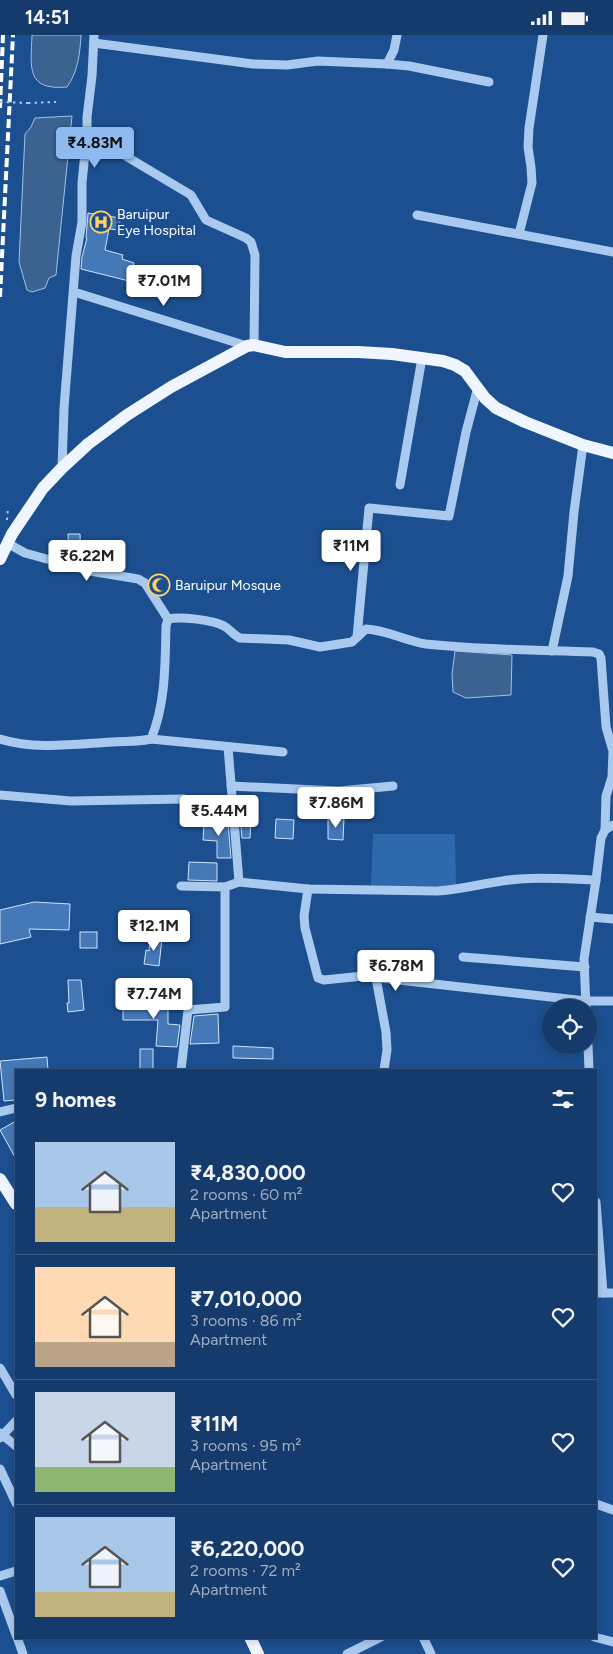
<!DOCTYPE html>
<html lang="en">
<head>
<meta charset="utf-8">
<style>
	:root { --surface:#143b6b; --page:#1d4271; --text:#f1f3f6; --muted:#9dadc1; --line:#33557e; --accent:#90b9f0 }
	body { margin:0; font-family:Figtree,sans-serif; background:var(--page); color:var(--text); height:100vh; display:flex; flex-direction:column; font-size:19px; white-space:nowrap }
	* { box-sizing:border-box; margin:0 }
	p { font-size:16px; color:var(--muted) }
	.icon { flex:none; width:28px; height:28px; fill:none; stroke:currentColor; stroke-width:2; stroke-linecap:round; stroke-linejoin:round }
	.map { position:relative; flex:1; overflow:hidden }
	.drawer { position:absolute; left:15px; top:1034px; width:582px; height:570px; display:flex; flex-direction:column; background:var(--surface); border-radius:0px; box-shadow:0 2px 8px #0003,0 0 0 1px var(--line) }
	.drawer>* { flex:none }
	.fabs { position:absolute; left:542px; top:964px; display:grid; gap:10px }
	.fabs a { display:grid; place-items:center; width:55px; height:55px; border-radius:50%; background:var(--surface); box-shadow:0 2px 8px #0003,0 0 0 1px var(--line); font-size:25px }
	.price { position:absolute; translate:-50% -42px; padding:0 11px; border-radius:5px; background:#fff; color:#222; font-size:16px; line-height:32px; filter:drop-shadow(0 1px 2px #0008) }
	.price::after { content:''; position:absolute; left:50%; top:30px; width:15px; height:11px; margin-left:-8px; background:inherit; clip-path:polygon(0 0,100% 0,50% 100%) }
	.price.selected { background:var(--accent); color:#111 }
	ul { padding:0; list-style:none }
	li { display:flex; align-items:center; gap:15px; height:125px; padding:0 20px }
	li+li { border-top:1px solid var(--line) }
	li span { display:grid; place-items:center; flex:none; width:140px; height:100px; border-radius:0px; color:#555 }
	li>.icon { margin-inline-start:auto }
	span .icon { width:60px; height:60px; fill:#fffc; stroke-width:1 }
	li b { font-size:21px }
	h2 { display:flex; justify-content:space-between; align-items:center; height:60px; padding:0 20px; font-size:21px }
	.status { display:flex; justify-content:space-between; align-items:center; height:35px; padding:0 25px; background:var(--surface); direction:ltr }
	.status svg { height:14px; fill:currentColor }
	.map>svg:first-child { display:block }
	.green { fill:#2e69ad }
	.water { fill:#3c6290; stroke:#9cc4f0 }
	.building { fill:#4478b7; stroke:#cfe3fa }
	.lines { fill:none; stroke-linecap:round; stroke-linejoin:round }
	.path { stroke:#a9c9ee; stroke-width:2; stroke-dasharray:2.5 4; stroke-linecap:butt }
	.minor { stroke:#a9c9ee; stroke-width:9 }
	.major { stroke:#f0f6ff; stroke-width:12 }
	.rail { stroke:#fff; stroke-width:4; stroke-dasharray:9 4; stroke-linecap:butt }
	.path-bridge { stroke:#a9c9ee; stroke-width:2; stroke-dasharray:2.5 4; stroke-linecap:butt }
	.minor-bridge { stroke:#a9c9ee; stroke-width:9 }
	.labels { text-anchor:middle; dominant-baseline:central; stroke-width:5; stroke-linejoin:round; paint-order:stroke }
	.poi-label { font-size:14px; fill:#fff; stroke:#1b4f8f; text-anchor:start }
</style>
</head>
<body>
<div class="status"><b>14:51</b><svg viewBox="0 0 49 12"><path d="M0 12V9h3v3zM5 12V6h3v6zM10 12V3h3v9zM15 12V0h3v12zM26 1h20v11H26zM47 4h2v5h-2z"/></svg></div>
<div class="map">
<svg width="613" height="1619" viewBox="0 0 613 1619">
	<rect width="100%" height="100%" fill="#1b4f8f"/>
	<path class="green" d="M373 799H455L456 851H371Z"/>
	<g class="water">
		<path d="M32 0H81C80 18 78 37 67 52 25 56 31 31 32 0Z"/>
		<path d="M72 81 56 240 49 243 45 253 32 257 27 255 19 227 25 99 31 92 35 83Z"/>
		<path d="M455 616 512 620 511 660 466 663 453 657 452 639Z"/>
	</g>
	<g class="building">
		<path d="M88 178 120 183 119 195 109 194 105 215 123 220 122 224 134 228 129 246 81 234 82 222 87 203H86Z"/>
		<path d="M68 499H80L81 527 69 524Z"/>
		<path d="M240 782 251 783 250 803H242Z"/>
		<path d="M328 783H344L343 805 328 804Z"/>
		<path d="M276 784 294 785 293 804 275 803Z"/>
		<path d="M204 787H228L231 823H217V806L203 805Z"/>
		<path d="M189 827 217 828V846L188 845Z"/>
		<path d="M34 867 70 869 69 895 29 894 31 902 0 909V875Z"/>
		<rect x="80" y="897" width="17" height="16"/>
		<path d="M150 902 162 903 159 931 144 929 146 915 149 916Z"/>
		<path d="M68 945H81L84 975 68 977 67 968H69Z"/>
		<path d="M123 967H168V989L180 990 177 1012 156 1011 158 985H123Z"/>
		<path d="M218 979 219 1008 190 1009 194 981Z"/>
		<path d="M233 1011 273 1013V1024L233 1023Z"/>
		<rect x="140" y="1014" width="13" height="21"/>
		<path d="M47 1022 48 1035H16V1065L4 1066 0 1026Z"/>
		<path d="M16 1086V1124L0 1095Z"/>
	</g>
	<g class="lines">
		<g class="path">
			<path d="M28 68 56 67"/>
			<path d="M7 485 8 473"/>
		</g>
		<g class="minor">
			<path d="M94 8 253 29 287 30 318 26 387 29 409 31 489 47"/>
			<path d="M387 29 394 15 397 0"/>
			<path d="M87 98 191 160 206 185 246 203 251 207 255 220 254 310"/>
			<path d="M417 180 613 217"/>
			<path d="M519 199 532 148 531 132 528 112 529 93 543 0"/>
			<path d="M74 257 247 311"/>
			<path d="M62 433 64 373 76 221 82 187V148L87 98V82L92 41 94 0"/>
			<path d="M400 450 422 323"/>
			<path d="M7 508 25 518 90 536 138 544 145 548 168 584"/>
			<path d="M357 602 369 473 449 481 466 397 478 352"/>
			<path d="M552 616 568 541 574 477 583 410"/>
			<path d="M0 704C35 715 76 709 112 707 125 706 138 707 151 704 166 668 165 628 166 591L168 584C180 581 213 585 224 591 230 594 233 600 240 603L289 605 320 612 352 607 366 594C387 595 406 606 426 609 481 615 537 615 593 617L599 619 601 623 606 692 613 716 612 742 606 761 605 795"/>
			<path d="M151 704 283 717"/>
			<path d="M228 712 239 847"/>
			<path d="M231 751 339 756 393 751"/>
			<path d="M0 760 71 766 184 764"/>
			<path d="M181 851 225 852 239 847 308 854 437 856C459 855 480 849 502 846 533 841 565 844 596 845L601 803 605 795 613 790"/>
			<path d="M308 854 304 881 305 893 318 943 324 945 363 941 586 966H613"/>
			<path d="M590 882 613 884"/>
			<path d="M463 922 585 932"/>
			<path d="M376 943 386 997 387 1015 384 1035"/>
			<path d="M586 972 584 924 596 845"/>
			<path d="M588 1010 589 1035"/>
			<path d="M181 1035 188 975 225 972V852"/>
			<path d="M0 1077 16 1073"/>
			<path d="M596 1167 603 1258"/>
			<path d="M596 1258H613"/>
			<path d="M0 1333 16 1360"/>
			<path d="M0 1403 16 1386"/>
			<path d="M0 1434 16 1468"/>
			<path d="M596 1469 613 1475"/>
			<path d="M0 1541 16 1536"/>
			<path d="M0 1556 16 1600"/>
			<path d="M17 1602 23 1619"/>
			<path d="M423 1602 431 1619"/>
			<path d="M594 1602 613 1607"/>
			<path d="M347 1619 381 1602"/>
		</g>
		<g class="major">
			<path d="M0 524 12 499 43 453 62 433 88 409 127 380 171 352 247 311 254 310 285 317H358L392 319 443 326 455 330 465 336 485 363 496 373 525 387 583 410 613 418"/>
			<path d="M0 1144 16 1169"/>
			<path d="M250 1602 258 1619"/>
		</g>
		<g class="rail">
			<path d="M0 73 3 0"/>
			<path d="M0 262 13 0"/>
		</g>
		<path class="path-bridge" d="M0 67 28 68"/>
		<path class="minor-bridge" d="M0 1398 16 1411"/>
	</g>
	<defs>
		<g id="hospital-ring" transform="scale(1.125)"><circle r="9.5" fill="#1b4f8f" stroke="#ffd166" stroke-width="1.5"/><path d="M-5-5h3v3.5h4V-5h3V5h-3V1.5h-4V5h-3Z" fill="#ffd166"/></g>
		<g id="mosque-ring" transform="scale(1.125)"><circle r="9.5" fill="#1b4f8f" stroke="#ffd166" stroke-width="1.5"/><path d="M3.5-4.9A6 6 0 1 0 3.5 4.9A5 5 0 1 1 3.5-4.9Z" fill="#ffd166"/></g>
	</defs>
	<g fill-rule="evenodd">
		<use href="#hospital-ring" x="101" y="187"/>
		<use href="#mosque-ring" x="159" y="550"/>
	</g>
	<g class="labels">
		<g class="poi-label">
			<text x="117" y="179">Baruipur<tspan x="117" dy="16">Eye Hospital</tspan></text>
			<text x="175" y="550">Baruipur Mosque</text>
		</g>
	</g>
</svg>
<div class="fabs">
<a><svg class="icon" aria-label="locate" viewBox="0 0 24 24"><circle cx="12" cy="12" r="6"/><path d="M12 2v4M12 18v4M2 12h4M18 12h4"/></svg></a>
</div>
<b class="price selected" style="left:95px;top:134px">₹4.83M</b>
<b class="price" style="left:164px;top:272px">₹7.01M</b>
<b class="price" style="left:351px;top:537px">₹11M</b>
<b class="price" style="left:87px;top:547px">₹6.22M</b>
<b class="price" style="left:336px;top:794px">₹7.86M</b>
<b class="price" style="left:219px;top:802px">₹5.44M</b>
<b class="price" style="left:154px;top:917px">₹12.1M</b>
<b class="price" style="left:396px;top:957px">₹6.78M</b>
<b class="price" style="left:154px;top:985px">₹7.74M</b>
<section class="drawer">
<h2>9 homes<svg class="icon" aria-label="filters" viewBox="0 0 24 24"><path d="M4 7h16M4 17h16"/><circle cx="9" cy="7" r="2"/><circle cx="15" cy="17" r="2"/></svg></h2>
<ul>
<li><span style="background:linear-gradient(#a9c7e8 65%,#c2b280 0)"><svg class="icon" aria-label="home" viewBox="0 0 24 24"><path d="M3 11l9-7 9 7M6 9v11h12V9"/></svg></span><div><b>₹4,830,000</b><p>2 rooms · 60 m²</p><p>Apartment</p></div><svg class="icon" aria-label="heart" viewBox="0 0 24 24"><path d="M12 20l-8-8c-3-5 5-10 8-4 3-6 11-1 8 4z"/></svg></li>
<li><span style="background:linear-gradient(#ffd9b3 75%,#b9a48a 0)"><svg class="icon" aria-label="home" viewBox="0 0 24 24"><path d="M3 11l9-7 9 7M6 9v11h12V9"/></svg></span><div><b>₹7,010,000</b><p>3 rooms · 86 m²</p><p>Apartment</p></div><svg class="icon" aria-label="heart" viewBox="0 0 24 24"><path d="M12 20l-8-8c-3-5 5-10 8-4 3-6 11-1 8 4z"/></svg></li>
<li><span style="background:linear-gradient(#c9d6e8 75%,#8fb573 0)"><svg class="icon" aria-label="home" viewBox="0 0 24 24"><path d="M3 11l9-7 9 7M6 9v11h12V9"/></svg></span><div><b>₹11M</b><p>3 rooms · 95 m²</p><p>Apartment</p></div><svg class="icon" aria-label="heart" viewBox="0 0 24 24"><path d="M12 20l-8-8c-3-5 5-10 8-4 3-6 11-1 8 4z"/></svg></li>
<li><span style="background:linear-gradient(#a9c7e8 75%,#c2b280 0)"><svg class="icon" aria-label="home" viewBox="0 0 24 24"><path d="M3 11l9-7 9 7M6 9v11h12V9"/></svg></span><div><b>₹6,220,000</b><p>2 rooms · 72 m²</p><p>Apartment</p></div><svg class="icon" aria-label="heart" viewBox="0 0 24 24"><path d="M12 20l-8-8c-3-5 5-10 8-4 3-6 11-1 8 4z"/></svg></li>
</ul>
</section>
</div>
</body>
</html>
